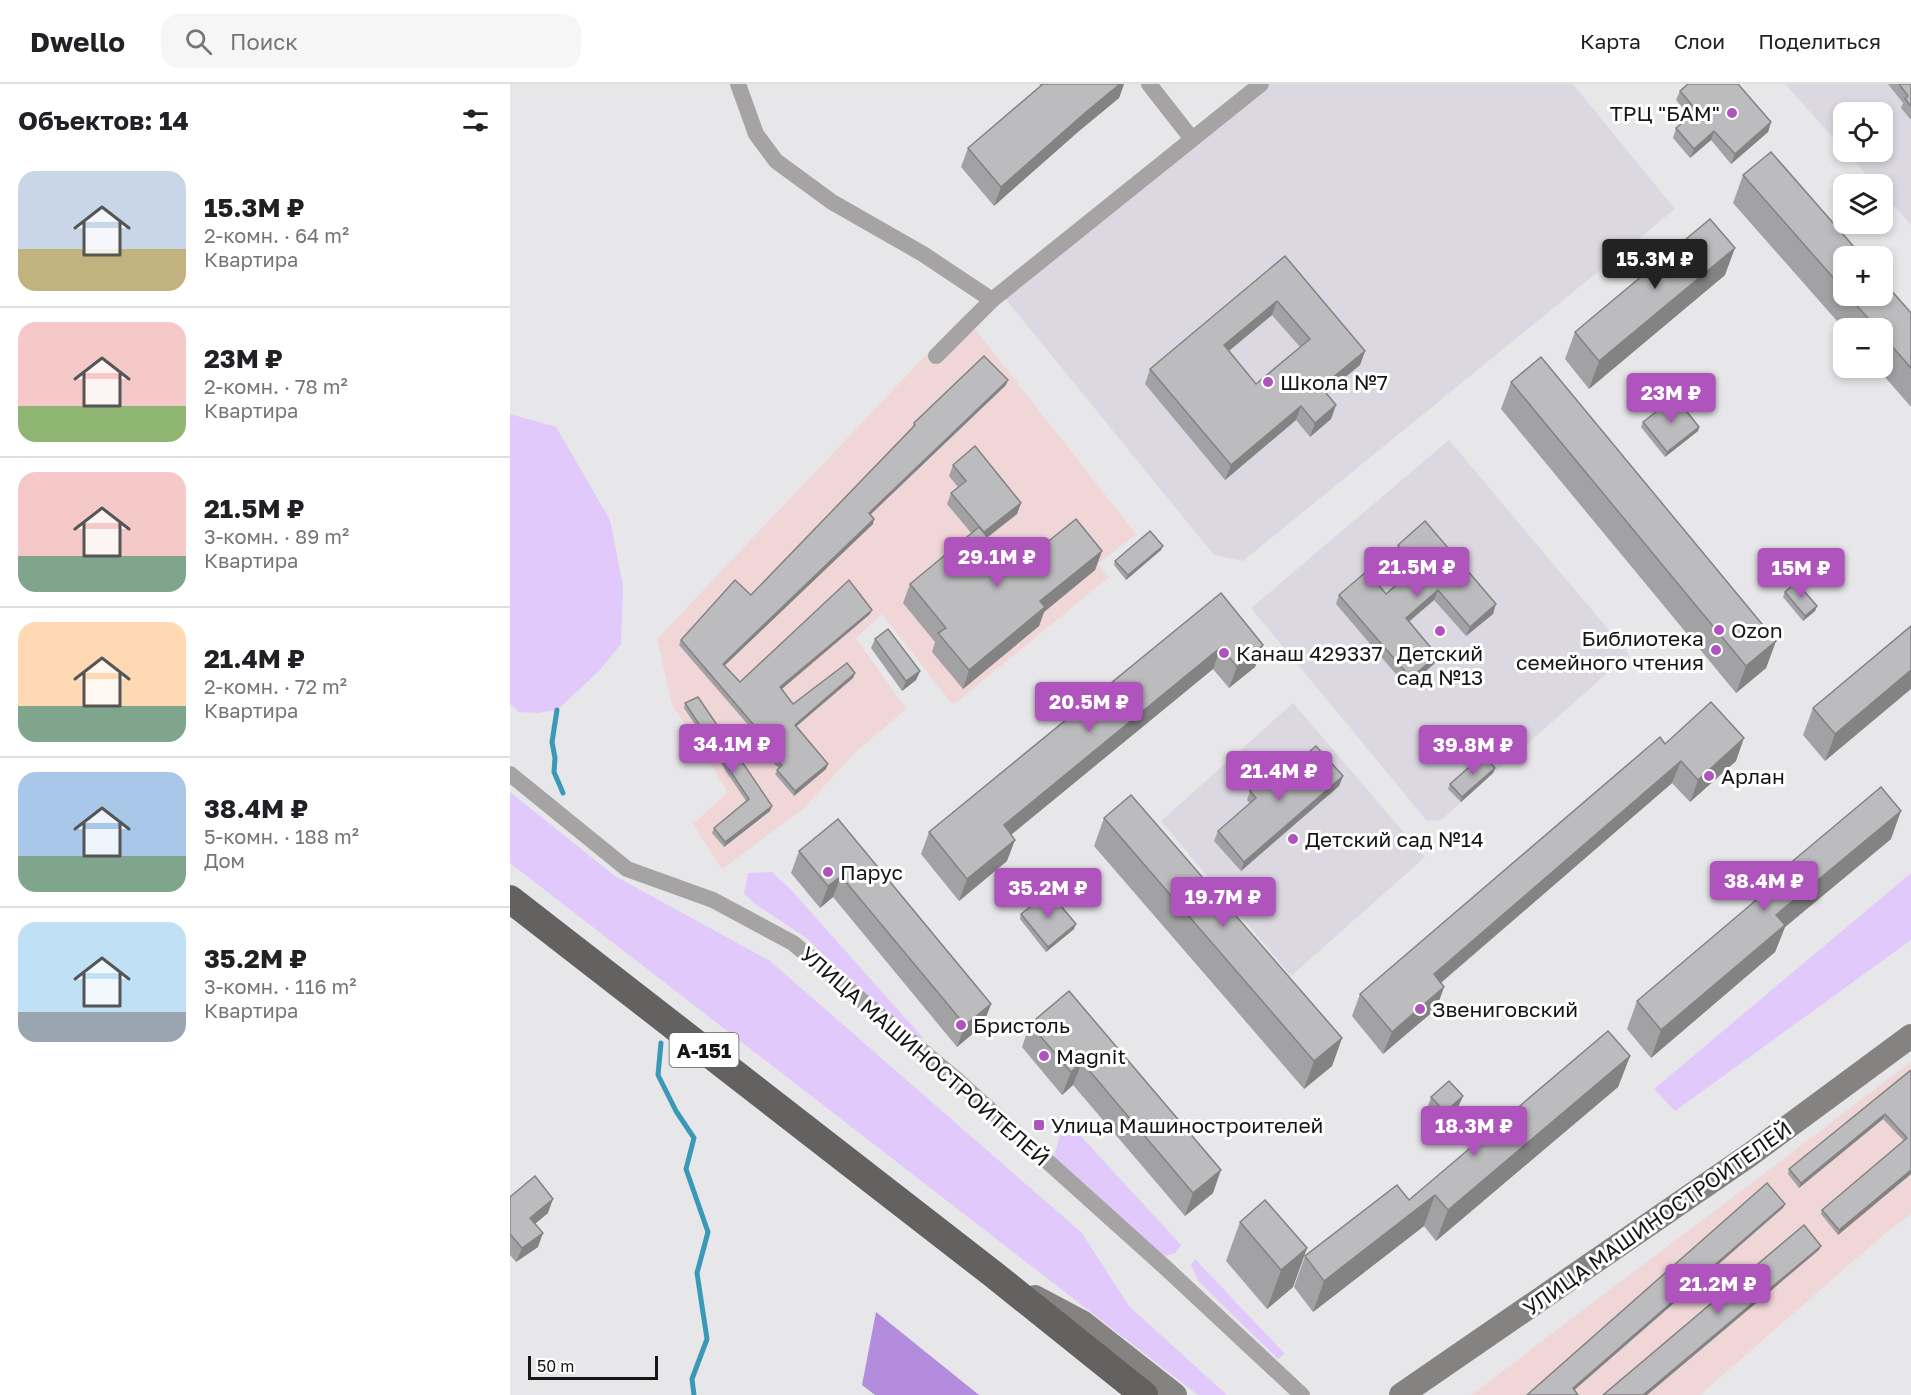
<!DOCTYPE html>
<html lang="ru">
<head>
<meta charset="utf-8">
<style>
	:root { --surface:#fff; --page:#f6f6f6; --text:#202124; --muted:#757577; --line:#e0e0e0; --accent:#af53bd }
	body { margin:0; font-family:"Golos Text",sans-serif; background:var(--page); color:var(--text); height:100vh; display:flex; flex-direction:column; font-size:22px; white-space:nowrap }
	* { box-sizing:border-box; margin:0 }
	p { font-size:20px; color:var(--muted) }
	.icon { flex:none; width:33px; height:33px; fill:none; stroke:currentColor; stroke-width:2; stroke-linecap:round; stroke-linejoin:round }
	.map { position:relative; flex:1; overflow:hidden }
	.sheet { display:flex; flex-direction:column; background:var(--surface); width:510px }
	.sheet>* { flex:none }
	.fabs { position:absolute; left:1323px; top:18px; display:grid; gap:12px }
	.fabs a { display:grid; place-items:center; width:60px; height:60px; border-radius:12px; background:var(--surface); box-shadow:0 3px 9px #0003; font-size:30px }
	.scale { position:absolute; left:18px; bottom:15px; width:130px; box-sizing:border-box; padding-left:6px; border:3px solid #171617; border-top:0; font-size:16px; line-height:21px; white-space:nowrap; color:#171617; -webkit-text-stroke:4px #fff; paint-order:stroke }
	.price { position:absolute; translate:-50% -51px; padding:0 14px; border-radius:6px; background:var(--accent); color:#fff; font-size:20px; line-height:39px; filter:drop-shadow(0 2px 3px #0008) }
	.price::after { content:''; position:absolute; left:50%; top:36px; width:18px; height:14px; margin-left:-9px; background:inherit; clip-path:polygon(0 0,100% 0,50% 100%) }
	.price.current { background:#222; color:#fff }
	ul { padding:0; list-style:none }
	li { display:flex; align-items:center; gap:18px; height:150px; padding:0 18px }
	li+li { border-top:2px solid var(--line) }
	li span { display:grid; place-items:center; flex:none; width:168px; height:120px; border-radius:18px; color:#555 }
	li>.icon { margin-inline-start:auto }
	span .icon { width:72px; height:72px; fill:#fffc; stroke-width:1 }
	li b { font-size:26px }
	h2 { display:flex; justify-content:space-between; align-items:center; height:72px; padding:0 18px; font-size:26px }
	header { display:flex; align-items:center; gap:36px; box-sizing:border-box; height:84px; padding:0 30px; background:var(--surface); border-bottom:2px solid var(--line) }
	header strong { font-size:28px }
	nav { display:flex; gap:33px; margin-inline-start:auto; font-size:21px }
	.search { width:420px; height:54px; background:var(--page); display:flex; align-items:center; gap:15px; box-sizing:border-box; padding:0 21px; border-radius:18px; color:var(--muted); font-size:22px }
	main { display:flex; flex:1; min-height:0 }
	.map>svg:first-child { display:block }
	.built { fill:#dcd8e2 }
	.industrial { fill:#f0d6d7 }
	.green { fill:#e1cafb }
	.forest { fill:#b48cde }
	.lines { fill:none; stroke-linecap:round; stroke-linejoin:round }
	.stream { stroke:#3b99b8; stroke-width:5 }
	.minor { stroke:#a5a3a3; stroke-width:16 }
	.secondary { stroke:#858382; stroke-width:24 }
	.trunk { stroke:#646261; stroke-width:28 }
	.wall { fill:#a2a1a3; fill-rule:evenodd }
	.shaded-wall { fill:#848384 }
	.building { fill:#bcbbbd; stroke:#848384; stroke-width:1.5; fill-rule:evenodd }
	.poi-dot { fill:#af53bd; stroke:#fff; stroke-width:2 }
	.labels { text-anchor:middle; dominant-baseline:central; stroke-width:6; stroke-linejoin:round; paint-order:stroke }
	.shield { fill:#fff; stroke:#5d5c5d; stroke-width:1.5 }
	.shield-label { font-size:20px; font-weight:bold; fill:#171617 }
	.poi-label { font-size:21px; fill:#171617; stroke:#fff; text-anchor:start }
	.street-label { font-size:21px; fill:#171617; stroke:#fff }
</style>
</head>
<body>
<header>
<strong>Dwello</strong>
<div class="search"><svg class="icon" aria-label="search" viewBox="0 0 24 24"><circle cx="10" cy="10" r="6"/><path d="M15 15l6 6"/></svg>Поиск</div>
<nav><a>Карта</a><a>Слои</a><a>Поделиться</a></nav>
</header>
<main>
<section class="sheet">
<h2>Объектов: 14<svg class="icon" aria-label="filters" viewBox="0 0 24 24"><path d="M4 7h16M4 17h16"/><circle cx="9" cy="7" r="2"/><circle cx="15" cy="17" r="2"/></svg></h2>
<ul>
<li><span style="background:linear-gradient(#c9d6e8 65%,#c2b280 0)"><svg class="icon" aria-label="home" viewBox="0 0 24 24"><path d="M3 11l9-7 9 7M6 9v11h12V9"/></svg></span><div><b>15.3M ₽</b><p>2-комн. · 64 m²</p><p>Квартира</p></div></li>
<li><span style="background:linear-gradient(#f6c9c9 70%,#8fb573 0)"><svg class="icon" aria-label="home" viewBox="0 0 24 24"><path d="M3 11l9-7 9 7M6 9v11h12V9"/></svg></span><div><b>23M ₽</b><p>2-комн. · 78 m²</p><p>Квартира</p></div></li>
<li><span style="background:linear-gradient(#f6c9c9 70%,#7fa58c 0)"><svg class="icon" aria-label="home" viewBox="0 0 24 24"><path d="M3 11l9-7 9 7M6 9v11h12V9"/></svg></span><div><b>21.5M ₽</b><p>3-комн. · 89 m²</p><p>Квартира</p></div></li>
<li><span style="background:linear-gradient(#ffd9b3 70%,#7fa58c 0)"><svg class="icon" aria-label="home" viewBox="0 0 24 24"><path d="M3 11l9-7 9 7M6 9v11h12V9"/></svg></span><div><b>21.4M ₽</b><p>2-комн. · 72 m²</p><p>Квартира</p></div></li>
<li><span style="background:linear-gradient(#a9c7e8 70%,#7fa58c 0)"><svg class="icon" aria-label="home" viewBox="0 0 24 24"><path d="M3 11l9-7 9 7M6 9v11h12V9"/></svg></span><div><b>38.4M ₽</b><p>5-комн. · 188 m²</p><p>Дом</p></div></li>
<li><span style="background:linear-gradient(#bfe0f5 75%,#9aa5b1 0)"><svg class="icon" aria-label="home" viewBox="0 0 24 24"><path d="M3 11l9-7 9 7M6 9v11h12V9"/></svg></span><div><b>35.2M ₽</b><p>3-комн. · 116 m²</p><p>Квартира</p></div></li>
</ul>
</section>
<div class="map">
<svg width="1401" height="1311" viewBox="0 0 1401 1311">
	<rect width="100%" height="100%" fill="#e7e6e9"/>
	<g class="built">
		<path d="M758 0H1063L1165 125 733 477 704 471 494 213Z"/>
		<path d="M1275 0H1401V141L1373 109 1372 100H1365L1336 68H1372V28H1334L1333 65Z"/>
		<path d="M939 356 1119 570 931 736 917 737 741 524Z"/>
		<path d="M783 619 915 773 781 892 651 737Z"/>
	</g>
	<g class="industrial">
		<path d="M454 231 626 450 588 480 599 493 443 621 372 530 346 554 396 625 347 667 293 725 212 785 183 740 218 708 162 620 147 555Z"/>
		<path d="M1401 978V1130L1372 1152 1190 1311H961Z"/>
	</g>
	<g class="green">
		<path d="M0 330 46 343 100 436 113 502 111 560 89 587 47 626 28 629 9 628 0 620Z"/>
		<path d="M0 708 105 792 260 877 572 1149 619 1222 717 1311H688L0 779Z"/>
		<path d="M262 788 282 807 413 954 406 955 334 893 298 855 245 820 234 810 238 789Z"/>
		<path d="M1401 789V856L1165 1027 1144 1005Z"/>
		<path d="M555 1035 671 1161 665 1169 655 1172 543 1075Z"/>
		<path d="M685 1175 775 1270 768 1275 688 1197 681 1181Z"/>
	</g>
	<path class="forest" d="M366 1228 469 1311H365L352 1301Z"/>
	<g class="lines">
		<g class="stream">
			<path d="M47 626 42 658 45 674 44 688 53 709"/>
			<path d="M151 959 148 991 166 1027 184 1054 176 1085 198 1148 187 1189 197 1255 182 1295 184 1311"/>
		</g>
		<g class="minor">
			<path d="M228 0 246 50 266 77 322 118 413 170 482 216"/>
			<path d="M639 0 682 55"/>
			<path d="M426 272 482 216 751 0"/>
			<path d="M0 690 117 785 203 816 283 859 447 996 658 1186 792 1311"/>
		</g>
		<g class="secondary">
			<path d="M525 1213 572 1238 665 1311"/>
			<path d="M891 1311 1241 1070 1401 952"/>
		</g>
		<path class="trunk" d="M0 815 483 1190 634 1311"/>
	</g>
	<g class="wall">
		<path d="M529 0H614L609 14 569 47 484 122 451 83 458 64 531 2Z"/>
		<path d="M1378 0H1401V36L1391 24 1393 19Z"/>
		<path d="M1170 7 1261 38 1258 48 1221 80 1201 56 1180 74 1163 54 1166 44 1180 33 1166 16Z"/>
		<path d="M1233 91 1334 172V212H1372L1401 229V323L1367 284H1372V244L1334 245 1223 119Z"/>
		<path d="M775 172 855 267 850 281 816 309 826 321 821 335 800 353 786 336 715 396 635 300 640 285ZM762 231 790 263 746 300 719 267Z"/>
		<path d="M1215 191 1079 305 1055 275 1065 248Z"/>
		<path d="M1001 298 1266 557 1256 584 1226 609 991 325Z"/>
		<path d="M496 301 360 430 363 440 214 582 230 598 360 530 272 605 283 620 345 589 343 594 287 642 318 680 316 685 284 712 265 690 269 684 240 659 242 654 246 650 169 561 171 556 241 511 402 344 404 339Z"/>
		<path d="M1133 338 1189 343 1188 347 1155 373 1131 343Z"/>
		<path d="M443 381 511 419 507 430 477 453 504 485 592 467 585 486 534 528 529 542 453 605 422 568 425 558 393 519 400 500 462 450 437 420 441 409 448 403 439 392Z"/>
		<path d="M888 461 983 530 956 552 924 516 899 538 927 571 924 580 897 603 826 520 829 511 876 510 900 489 884 470Z"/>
		<path d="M653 462 651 466 616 496 604 481 605 477Z"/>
		<path d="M1275 508 1307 522 1305 527 1293 537 1273 513Z"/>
		<path d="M711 509 753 561 745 583 719 604 703 585 501 751 497 777 449 817 411 770 419 748Z"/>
		<path d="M1401 542 1315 677 1293 651 1303 624Z"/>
		<path d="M365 555 410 587 406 596 392 607 361 564Z"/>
		<path d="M175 619 260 727 214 763 202 749 204 744 236 717 174 624Z"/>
		<path d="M1155 660 1226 677 1180 718 1162 699 931 899 934 903 926 925 873 970 842 932 850 910Z"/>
		<path d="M985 684 983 689 951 718 938 705 940 700Z"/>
		<path d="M773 690 833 692 829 702 731 787 704 757 708 747 740 720 737 716 740 707Z"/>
		<path d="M594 734 832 954 822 982 794 1005 584 762Z"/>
		<path d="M328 735 481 920 473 941 447 963 323 813 310 824 281 789 289 767Z"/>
		<path d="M1381 755 1275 843 1265 868 1141 974 1117 945 1127 917 1242 820 1247 807Z"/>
		<path d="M511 830 564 845 536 868 510 835Z"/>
		<path d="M559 907 703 1109 675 1132 563 1001 552 1011 512 963 520 940Z"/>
		<path d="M1120 972 1108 1003 926 1157 914 1142 803 1228 784 1203 795 1172 899 1116Z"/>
		<path d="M1401 986V1090L1328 1151 1311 1130 1312 1126 1394 1057 1373 1035 1289 1104 1278 1090 1279 1085Z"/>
		<path d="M953 1012 949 1021 931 1037 918 1022 921 1013Z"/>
		<path d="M0 1113 38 1129 25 1140 28 1163 6 1178 0 1171Z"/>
		<path d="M730 1138 797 1164 783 1203 757 1225 716 1177Z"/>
	</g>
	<g class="shaded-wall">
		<path d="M610 0H614L609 14 569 47 484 122 491 103 576 28Z"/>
		<path d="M1261 38 1258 48 1221 80 1225 70Z"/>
		<path d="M1204 47 1201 56 1180 74 1184 65Z"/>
		<path d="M1225 164 1215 191 1079 305 1089 277Z"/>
		<path d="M767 217 762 231 709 275 714 261Z"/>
		<path d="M855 267 850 281 806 317 811 303Z"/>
		<path d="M498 296 496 301 357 434 359 429Z"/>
		<path d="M826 321 821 335 800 353 805 339Z"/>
		<path d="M791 322 786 336 715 396 721 381Z"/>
		<path d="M1189 343 1188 347 1155 373 1157 368Z"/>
		<path d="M511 419 507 430 469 460 473 449Z"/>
		<path d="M364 435 363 440 211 585 213 580Z"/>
		<path d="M653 462 651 466 616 496 618 491Z"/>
		<path d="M592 467 585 486 534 528 529 542 453 605 459 586 530 517Z"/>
		<path d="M928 506 924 516 892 543 896 534Z"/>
		<path d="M986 520 983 530 956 552 960 543Z"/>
		<path d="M1307 522 1305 527 1293 537 1295 532Z"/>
		<path d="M362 526 360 530 268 608 270 603Z"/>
		<path d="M1266 557 1256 584 1226 609 1236 582Z"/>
		<path d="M753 561 745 583 719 604 727 583Z"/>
		<path d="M711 563 703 585 486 763 494 741Z"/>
		<path d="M927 571 924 580 897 603 901 594Z"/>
		<path d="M1401 586V605L1315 677 1325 650Z"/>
		<path d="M410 587 406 596 392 607 396 597Z"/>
		<path d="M345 589 343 594 283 645 285 641Z"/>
		<path d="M1234 654 1226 677 1180 718 1188 696Z"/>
		<path d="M1171 677 1162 699 915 912 924 890Z"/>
		<path d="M318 680 316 685 284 712 285 707Z"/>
		<path d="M985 684 983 689 951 718 952 713Z"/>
		<path d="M833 692 829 702 731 787 734 778Z"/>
		<path d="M262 722 260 727 214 763 215 758Z"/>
		<path d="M1391 727 1381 755 1275 843 1265 868 1141 974 1151 946 1266 831Z"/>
		<path d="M505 756 497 777 449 817 457 795Z"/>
		<path d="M331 792 323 813 310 824 318 802Z"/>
		<path d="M566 840 564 845 536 868 538 863Z"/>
		<path d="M934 903 926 925 873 970 882 948Z"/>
		<path d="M481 920 473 941 447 963 455 941Z"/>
		<path d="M832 954 822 982 794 1005 804 977Z"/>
		<path d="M1120 972 1108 1003 926 1157 938 1126Z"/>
		<path d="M572 978 563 1001 552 1011 561 988Z"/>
		<path d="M953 1012 949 1021 931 1037 935 1028Z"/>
		<path d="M1375 1030 1373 1035 1289 1104 1291 1099Z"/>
		<path d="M711 1086 703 1109 675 1132 683 1109Z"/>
		<path d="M1401 1086V1090L1328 1151 1329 1146Z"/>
		<path d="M925 1111 914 1142 803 1228 814 1197Z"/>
		<path d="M43 1115 38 1129 15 1148 20 1134Z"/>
		<path d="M1275 1120 1273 1124 1061 1309 1063 1304Z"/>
		<path d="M33 1149 28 1163 6 1178 12 1164Z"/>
		<path d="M1311 1162 1309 1166 1137 1311H1133Z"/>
		<path d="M797 1164 783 1203 757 1225 771 1186Z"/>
	</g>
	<g class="building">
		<path d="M533 0H610L576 28 491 103 458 64Z"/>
		<path d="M1178 0H1228L1261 38 1225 70 1204 47 1184 65 1166 44 1187 27 1170 7Z"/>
		<path d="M1389 0H1401V22L1395 15 1398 12Z"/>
		<path d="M1261 68 1352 172H1334V206L1233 91Z"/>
		<path d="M1200 135 1225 164 1089 277 1065 248Z"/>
		<path d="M775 172 855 267 811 303 826 321 805 339 791 322 721 381 640 285ZM767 217 800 255 746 300 714 261Z"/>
		<path d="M1372 196 1401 229V284L1372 251V244H1367L1338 212H1372Z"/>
		<path d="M474 272 498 296 359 429 364 435 213 580 230 598 339 496 362 526 270 603 283 620 337 579 345 589 285 641 318 680 285 707 267 686 272 681 242 654 249 647 171 556 225 496 241 511 405 341 404 339Z"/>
		<path d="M1031 273 1266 557 1236 582 1001 298Z"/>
		<path d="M1165 313 1189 343 1157 368 1133 338Z"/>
		<path d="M465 362 511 419 474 448 441 409 456 397 443 381Z"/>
		<path d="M566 435 592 467 530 517 535 523 459 586 428 549 436 544 400 500 469 443 504 485Z"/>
		<path d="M915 437 986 520 960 543 928 506 896 534 927 571 901 594 829 511 857 487 876 510 907 483 888 461Z"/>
		<path d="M640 447 653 462 618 491 605 477Z"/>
		<path d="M1286 498 1307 522 1295 532 1275 508Z"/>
		<path d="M711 509 753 561 727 583 711 563 494 741 505 756 457 795 419 748Z"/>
		<path d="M1401 542V586L1325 650 1303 624Z"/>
		<path d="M378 545 410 587 396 597 365 555Z"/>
		<path d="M188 613 262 722 215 758 204 744 239 715 175 619Z"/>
		<path d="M1201 618 1234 654 1188 696 1171 677 924 890 934 903 882 948 850 910 1150 653 1155 660Z"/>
		<path d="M806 662 833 692 734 778 708 747 746 714 740 707 767 683 773 690Z"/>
		<path d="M973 671 985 684 952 713 940 700Z"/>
		<path d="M1371 703 1391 727 1266 831 1275 841 1151 946 1127 917 1251 812 1247 807Z"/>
		<path d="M621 711 832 954 804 977 594 734Z"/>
		<path d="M328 735 481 920 455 941 331 792 318 802 289 767Z"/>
		<path d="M539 808 566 840 538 863 511 830Z"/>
		<path d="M559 907 711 1086 683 1109 572 978 561 988 520 940Z"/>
		<path d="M1098 947 1120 972 938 1126 925 1111 814 1197 795 1172 887 1101 899 1116Z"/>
		<path d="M1401 986V1086L1329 1146 1312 1126 1397 1054 1375 1030 1291 1099 1279 1085Z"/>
		<path d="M939 997 953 1012 935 1028 921 1013Z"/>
		<path d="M25 1092 43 1115 20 1134 33 1149 12 1164 0 1150V1113Z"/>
		<path d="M1257 1099 1275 1120 1063 1304 1068 1311H1017Z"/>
		<path d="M755 1116 797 1164 771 1186 730 1138Z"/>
		<path d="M1294 1141 1311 1162 1133 1311H1093Z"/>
	</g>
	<g class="poi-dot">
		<circle cx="1222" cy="29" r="6"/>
		<circle cx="758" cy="298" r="6"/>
		<circle cx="1209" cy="546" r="6"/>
		<circle cx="930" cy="547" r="6"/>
		<circle cx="1206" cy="566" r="6"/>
		<circle cx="714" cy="569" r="6"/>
		<circle cx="1199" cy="692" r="6"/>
		<circle cx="783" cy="755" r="6"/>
		<circle cx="318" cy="788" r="6"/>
		<circle cx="910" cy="925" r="6"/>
		<circle cx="451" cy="941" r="6"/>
		<circle cx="534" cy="972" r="6"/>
		<rect x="523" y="1035" width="12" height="12" rx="3"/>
	</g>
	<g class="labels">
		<rect class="shield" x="159.5" y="949" width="69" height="34" rx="4.5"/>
		<g class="shield-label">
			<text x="194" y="966">А-151</text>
		</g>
		<g class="poi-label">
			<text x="1210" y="29" text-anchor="end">ТРЦ "БАМ"</text>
			<text x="770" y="298">Школа №7</text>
			<text x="1221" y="546">Ozon</text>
			<text x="1194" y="554" text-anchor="end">Библиотека<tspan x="1194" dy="24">семейного чтения</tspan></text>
			<text x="726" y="569">Канаш 429337</text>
			<text x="930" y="569" text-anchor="middle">Детский<tspan x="930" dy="24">сад №13</tspan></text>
			<text x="1211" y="692">Арлан</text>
			<text x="795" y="755">Детский сад №14</text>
			<text x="330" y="788">Парус</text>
			<text x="922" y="925">Звениговский</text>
			<text x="463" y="941">Бристоль</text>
			<text x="546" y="972">Magnit</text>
			<text x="541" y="1041">Улица Машиностроителей</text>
		</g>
		<g class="street-label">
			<text transform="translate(415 972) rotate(41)">УЛИЦА МАШИНОСТРОИТЕЛЕЙ</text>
			<text transform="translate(1147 1134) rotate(-35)">УЛИЦА МАШИНОСТРОИТЕЛЕЙ</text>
		</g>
	</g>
</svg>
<div class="fabs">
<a><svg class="icon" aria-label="locate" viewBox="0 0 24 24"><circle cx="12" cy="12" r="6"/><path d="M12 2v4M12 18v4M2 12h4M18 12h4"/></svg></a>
<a><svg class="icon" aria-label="layers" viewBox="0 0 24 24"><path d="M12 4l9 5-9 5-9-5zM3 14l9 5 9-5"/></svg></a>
<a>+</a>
<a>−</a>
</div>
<div class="scale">50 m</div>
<b class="price current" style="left:1145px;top:206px">15.3M ₽</b>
<b class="price" style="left:1161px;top:340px">23M ₽</b>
<b class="price" style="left:487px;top:504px">29.1M ₽</b>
<b class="price" style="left:907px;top:514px">21.5M ₽</b>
<b class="price" style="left:1291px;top:515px">15M ₽</b>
<b class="price" style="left:579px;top:649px">20.5M ₽</b>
<b class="price" style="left:222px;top:691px">34.1M ₽</b>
<b class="price" style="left:963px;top:692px">39.8M ₽</b>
<b class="price" style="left:769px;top:718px">21.4M ₽</b>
<b class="price" style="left:1254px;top:828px">38.4M ₽</b>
<b class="price" style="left:538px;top:835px">35.2M ₽</b>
<b class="price" style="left:713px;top:844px">19.7M ₽</b>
<b class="price" style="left:964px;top:1073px">18.3M ₽</b>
<b class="price" style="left:1208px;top:1231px">21.2M ₽</b>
</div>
</main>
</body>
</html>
